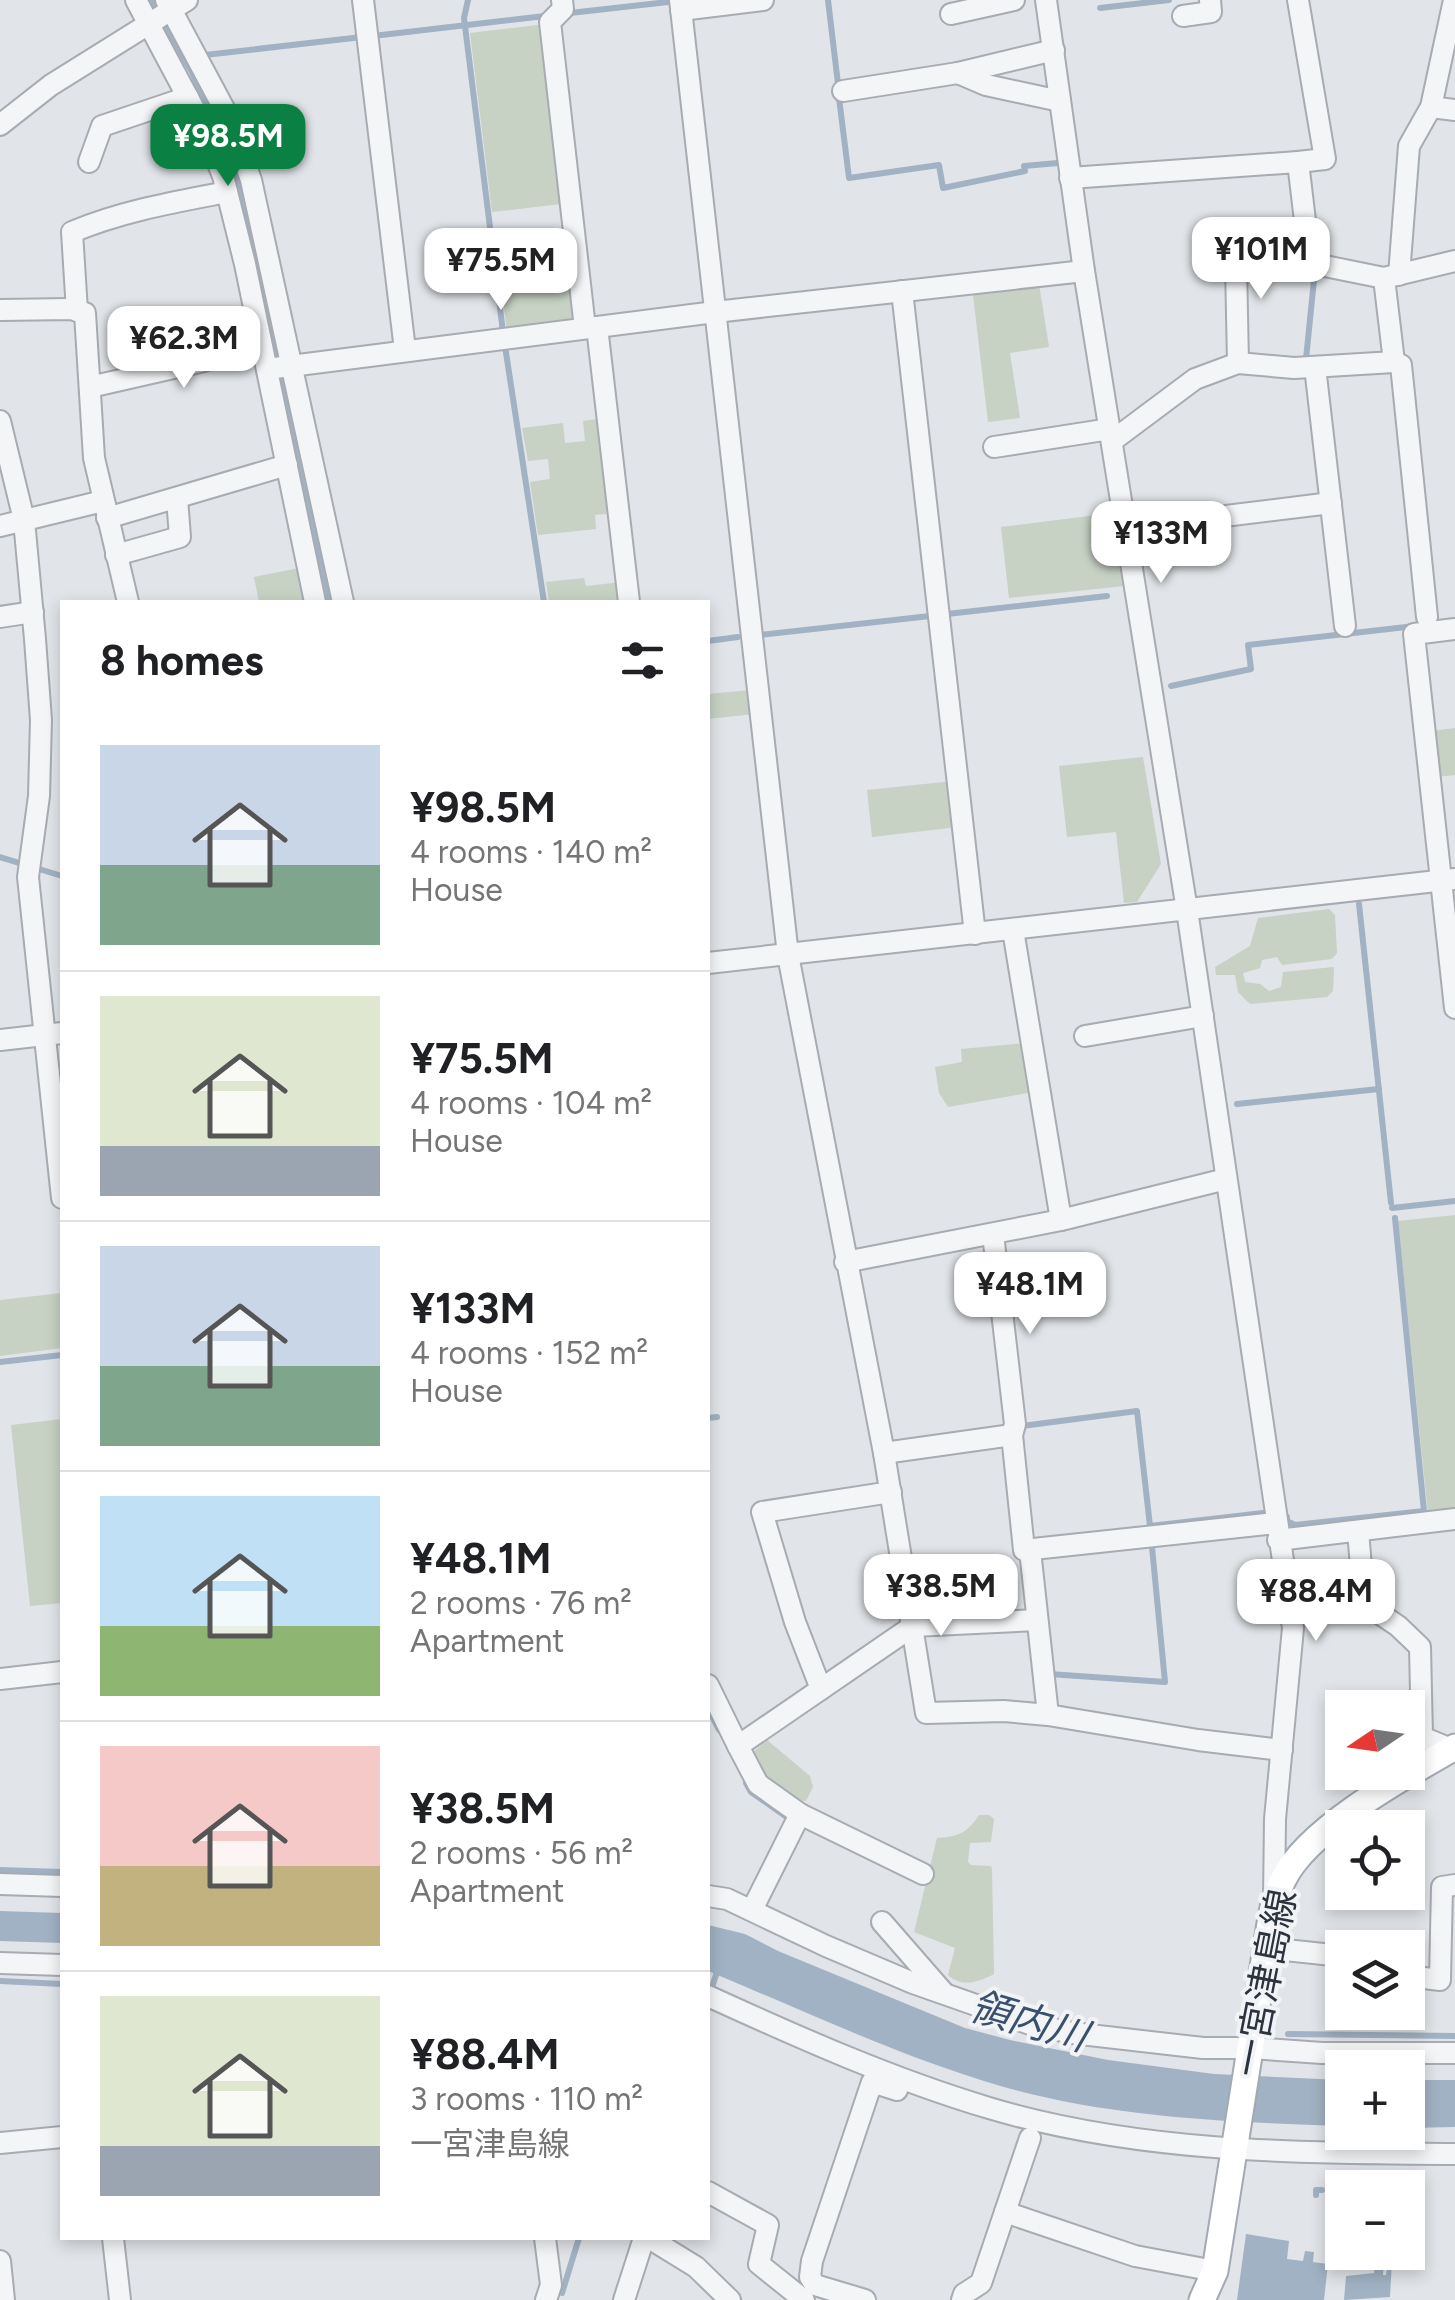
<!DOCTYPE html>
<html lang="en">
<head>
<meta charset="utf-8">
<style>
	:root { --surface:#fff; --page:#f6f6f6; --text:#202124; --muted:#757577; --line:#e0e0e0; --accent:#0b8043 }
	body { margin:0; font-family:Figtree,"Noto Sans JP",sans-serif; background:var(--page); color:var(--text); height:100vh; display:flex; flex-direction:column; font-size:38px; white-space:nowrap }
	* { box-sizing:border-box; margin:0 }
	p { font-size:32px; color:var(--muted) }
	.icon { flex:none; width:55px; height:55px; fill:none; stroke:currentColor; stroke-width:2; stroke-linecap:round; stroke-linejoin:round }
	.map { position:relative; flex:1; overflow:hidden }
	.side { position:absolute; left:60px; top:600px; width:650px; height:1640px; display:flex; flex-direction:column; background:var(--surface); border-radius:0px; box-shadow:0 5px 15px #0003 }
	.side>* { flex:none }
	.needle { width:65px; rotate:257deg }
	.controls { position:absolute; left:1325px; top:1690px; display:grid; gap:20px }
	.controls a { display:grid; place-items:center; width:100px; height:100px; border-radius:0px; background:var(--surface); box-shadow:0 5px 15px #0003; font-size:50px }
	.price { position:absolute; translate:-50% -85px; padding:0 22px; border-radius:20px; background:#fff; color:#222; font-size:32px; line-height:65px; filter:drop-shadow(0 2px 5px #0008) }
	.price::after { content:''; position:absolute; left:50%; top:60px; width:30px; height:22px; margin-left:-15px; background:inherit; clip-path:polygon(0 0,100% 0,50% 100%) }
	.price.active { background:var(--accent); color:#fff }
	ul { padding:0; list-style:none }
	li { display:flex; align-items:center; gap:30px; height:250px; padding:0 40px }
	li+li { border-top:2px solid var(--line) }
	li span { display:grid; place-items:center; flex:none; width:280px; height:200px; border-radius:0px; color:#555 }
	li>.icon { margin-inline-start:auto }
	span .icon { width:120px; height:120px; fill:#fffc; stroke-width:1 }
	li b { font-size:42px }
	h2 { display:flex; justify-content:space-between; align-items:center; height:120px; padding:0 40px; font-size:42px }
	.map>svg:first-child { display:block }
	.green { fill:#c7d1c4 }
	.water { fill:#a1b2c4 }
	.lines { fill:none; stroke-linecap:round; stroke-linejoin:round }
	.stream { stroke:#a1b2c4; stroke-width:6 }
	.minor-casing { stroke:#a7abb2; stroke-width:24 }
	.major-casing { stroke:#a2a9b3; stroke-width:29 }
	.minor { stroke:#f4f5f7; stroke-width:20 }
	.major { stroke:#fff; stroke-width:25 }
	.labels { text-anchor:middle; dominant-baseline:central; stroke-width:8; stroke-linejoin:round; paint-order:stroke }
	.street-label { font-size:38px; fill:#2c323e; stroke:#f1f3f6 }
	.water-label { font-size:40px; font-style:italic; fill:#3a516e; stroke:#f1f3f6 }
</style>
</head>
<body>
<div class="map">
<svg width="1455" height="2300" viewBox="0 0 1455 2300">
	<rect width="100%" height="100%" fill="#e1e4e8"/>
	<g class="green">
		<path d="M547 24 569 203 492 212 470 33Z"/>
		<path d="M576 265 579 325 507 333 500 275Z"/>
		<path d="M1039 284 1049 347 1010 353 1020 418 988 422 973 295Z"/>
		<path d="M605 418 615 513 595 515 596 529 538 535 530 482 550 479 548 459 528 461 522 428 563 423 565 443 585 441 583 421Z"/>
		<path d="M1113 513 1125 586 1009 598 1001 527Z"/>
		<path d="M299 568 307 602H259L254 577Z"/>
		<path d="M584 578 586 586 622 582 625 602H549L546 582Z"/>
		<path d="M751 690 754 714 708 719V694Z"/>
		<path d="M1455 728V775L1435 777 1430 731Z"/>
		<path d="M1143 757 1161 864 1137 902 1124 903 1116 832 1067 837 1059 766Z"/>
		<path d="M953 781 958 827 872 837 867 790Z"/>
		<path d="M1329 909 1335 915 1337 953 1332 959 1282 965 1277 957 1262 960 1260 968 1243 973 1245 982 1260 984 1269 991 1281 987 1283 972 1334 967 1333 991 1327 997 1250 1004 1238 992 1235 975H1216L1215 967 1250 946 1258 918Z"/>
		<path d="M1025 1043 1033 1092 948 1107 939 1093 935 1067 962 1062 961 1049Z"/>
		<path d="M1455 1215V1511L1428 1514 1398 1221Z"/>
		<path d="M62 1293V1348L0 1356V1300Z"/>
		<path d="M62 1419V1603L30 1606 11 1425Z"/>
		<path d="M767 1740 810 1776 813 1787 806 1801C779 1801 762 1775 751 1754Z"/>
		<path d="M979 1815H989L994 1819 991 1842 970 1843 968 1862 971 1865 991 1866 992 1869 994 1974C979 1982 962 1988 948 1975L955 1948 914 1932 937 1838C957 1837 968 1833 979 1815Z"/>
	</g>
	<g class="water">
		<path d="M145 0H158L226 121 248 189 339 602H327L234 178 189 73Z"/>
		<path d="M0 1911 62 1913V1943L0 1941Z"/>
		<path d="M708 1925 745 1934 778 1951 965 2028 1010 2040 1108 2060 1214 2074 1342 2080V2126C1229 2122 1114 2118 1004 2087 903 2058 805 2011 708 1971Z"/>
		<path d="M1408 2080H1455V2127L1408 2128Z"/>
		<path d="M1246 2234 1289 2241 1287 2259 1303 2261 1305 2251 1314 2252 1313 2262 1328 2264 1324 2300H1237Z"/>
		<path d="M1375 2259 1384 2261 1383 2275H1386L1388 2261H1392L1390 2297 1344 2300 1346 2276 1374 2273Z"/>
	</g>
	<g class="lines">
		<g class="stream">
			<path d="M468 0 464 18 503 332"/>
			<path d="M828 0 838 84"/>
			<path d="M1100 8 1169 0"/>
			<path d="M570 13 668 2"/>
			<path d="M373 36 545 16"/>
			<path d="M205 55 362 37"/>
			<path d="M839 98 849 178 939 165 943 188 1025 171 1024 166 1058 163"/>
			<path d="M505 346 544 602"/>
			<path d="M1306 359 1315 270"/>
			<path d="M947 614 1107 596"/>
			<path d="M760 635 930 616"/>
			<path d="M708 641 738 637"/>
			<path d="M1171 686 1251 669 1248 645 1415 626"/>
			<path d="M0 857 62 876"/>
			<path d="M1359 904 1391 1203"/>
			<path d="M1237 1104 1379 1089"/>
			<path d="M1392 1208 1455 1201"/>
			<path d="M0 1362 62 1355"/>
			<path d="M708 1418 717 1417"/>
			<path d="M1022 1426 1137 1411 1150 1526 1263 1513"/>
			<path d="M1287 1517V1521L1295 1525 1424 1511 1395 1218"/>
			<path d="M1049 1674 1165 1682 1152 1547"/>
			<path d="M708 1708 719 1730"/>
			<path d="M746 1783 751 1792 791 1820"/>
			<path d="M0 1870 62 1872"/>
			<path d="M0 1981 62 1984"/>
			<path d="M712 1987 718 1969"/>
			<path d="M1288 2034 1455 2036"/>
			<path d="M1316 2195V2190H1322"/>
			<path d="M562 2293 579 2238"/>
		</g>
		<g class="minor-casing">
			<g id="minor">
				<path d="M136 0 202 124 223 176 245 264 315 602"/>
				<path d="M166 0 229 118 251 180 343 602"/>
				<path d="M363 0 405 350"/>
				<path d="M562 0 563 9 550 22 585 328"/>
				<path d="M680 0 788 955 884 1453 926 1713 1004 1711 1048 1715 1198 1740 1282 1750"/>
				<path d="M1046 0 1084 271 1187 910 1293 1628 1275 1819 1274 1899"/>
				<path d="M681 10 763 0"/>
				<path d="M951 14 1014 0"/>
				<path d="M1183 16 1211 12 1210 0"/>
				<path d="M958 73 986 85 1060 101"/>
				<path d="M843 91 958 73 1054 50"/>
				<path d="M1431 107 1455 110"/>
				<path d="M0 125 51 85 187 0"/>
				<path d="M89 162 102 126 188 97"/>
				<path d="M1298 162 1325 159 1298 0"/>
				<path d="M1070 178 1298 162 1310 263 1384 278 1455 261"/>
				<path d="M1399 275 1409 146 1431 107 1454 0"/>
				<path d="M1384 278 1394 362 1401 365 1427 617"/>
				<path d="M902 291 975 934"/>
				<path d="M0 310 71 309 85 313 94 458 128 602"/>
				<path d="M77 311 72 232C122 211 175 202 227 192"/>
				<path d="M597 327 629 602"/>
				<path d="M1238 363 1236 265 1310 263"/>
				<path d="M1315 367 1345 626"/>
				<path d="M267 369 715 312 1084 271"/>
				<path d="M90 387 204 361 260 338"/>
				<path d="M0 421 24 520 35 639 41 720 39 796 28 877 62 1198"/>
				<path d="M1112 441 1195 379 1238 363 1294 368 1394 362"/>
				<path d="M994 447 1110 429"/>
				<path d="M107 518 287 465"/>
				<path d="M0 526 103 501"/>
				<path d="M1127 528 1331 503"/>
				<path d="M116 555 180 537 177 498"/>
				<path d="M0 617 33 612"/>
				<path d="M1455 629 1414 634 1455 1008"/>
				<path d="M1013 930 1061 1220"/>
				<path d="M708 963 1455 879"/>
				<path d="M1085 1036 1203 1016"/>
				<path d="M0 1040 62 1033"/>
				<path d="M993 1234 1015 1424 1012 1435"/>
				<path d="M845 1262 1061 1220 1226 1179"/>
				<path d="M884 1453 1012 1435 1024 1550 1276 1523"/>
				<path d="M1358 1531 1364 1603 1398 1626 1420 1647 1422 1737 1451 1749"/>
				<path d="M1278 1540 1455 1519"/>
				<path d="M1030 1550 1048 1715"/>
				<path d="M0 1679 62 1672"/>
				<path d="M708 1685 738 1746"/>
				<path d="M821 1689 795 1622 762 1512 891 1492"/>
				<path d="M923 1874 800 1814 758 1784 738 1746 913 1626 1037 1620"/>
				<path d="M0 1884 62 1886"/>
				<path d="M708 1896 727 1899 826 1946 913 1983 1030 2024 1072 2033 1203 2048H1250L1322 2053H1455"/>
				<path d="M752 1910 800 1814"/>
				<path d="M882 1922 943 1992"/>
				<path d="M1266 1948 1342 1956"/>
				<path d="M0 1963 62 1965"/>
				<path d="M1408 1976 1440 1980 1442 1887 1455 1885"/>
				<path d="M708 1996C800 2038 892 2079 989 2108 1140 2153 1299 2153 1455 2154"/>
				<path d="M0 2143 62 2137"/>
				<path d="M708 2192 768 2225 759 2264 804 2300"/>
				<path d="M1005 2212 1135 2256 1215 2271"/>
				<path d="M113 2238 120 2300"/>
				<path d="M545 2238 551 2285 546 2300"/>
				<path d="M649 2238 696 2267 730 2300"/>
				<path d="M0 2261 4 2300"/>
				<path d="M624 2300 644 2238"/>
				<path d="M865 2300 815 2285 810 2277 812 2261 872 2082 897 2090"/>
				<path d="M962 2300 964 2294 981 2283 1030 2138"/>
			</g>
		</g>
		<g class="major-casing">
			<path id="major" d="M1202 2300 1215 2271 1266 1948C1270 1925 1272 1901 1283 1880 1307 1829 1406 1775 1455 1747"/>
		</g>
		<use href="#minor" class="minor"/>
		<use href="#major" class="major"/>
	</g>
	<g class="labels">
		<g class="street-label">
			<text transform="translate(1265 1983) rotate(-79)">一宮津島線</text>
		</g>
		<g class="water-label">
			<text transform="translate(1029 2021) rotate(16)">領内川</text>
		</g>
	</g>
</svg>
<div class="controls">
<a><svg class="needle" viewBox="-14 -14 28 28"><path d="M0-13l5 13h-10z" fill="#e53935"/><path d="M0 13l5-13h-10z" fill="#757577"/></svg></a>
<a><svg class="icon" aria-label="locate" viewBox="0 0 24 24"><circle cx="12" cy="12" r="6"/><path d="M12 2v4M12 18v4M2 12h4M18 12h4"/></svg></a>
<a><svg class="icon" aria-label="layers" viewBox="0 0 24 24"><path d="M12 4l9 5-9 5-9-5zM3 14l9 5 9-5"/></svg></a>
<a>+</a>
<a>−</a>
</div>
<b class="price active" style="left:228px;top:189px">¥98.5M</b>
<b class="price" style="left:1261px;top:302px">¥101M</b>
<b class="price" style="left:501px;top:313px">¥75.5M</b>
<b class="price" style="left:184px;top:391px">¥62.3M</b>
<b class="price" style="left:1161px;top:586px">¥133M</b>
<b class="price" style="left:1030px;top:1337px">¥48.1M</b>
<b class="price" style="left:941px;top:1639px">¥38.5M</b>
<b class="price" style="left:1316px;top:1644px">¥88.4M</b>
<section class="side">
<h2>8 homes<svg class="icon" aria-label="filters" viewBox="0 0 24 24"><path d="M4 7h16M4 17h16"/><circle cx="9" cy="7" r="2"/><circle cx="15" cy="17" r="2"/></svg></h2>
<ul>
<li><span style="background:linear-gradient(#c9d6e8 60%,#7fa58c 0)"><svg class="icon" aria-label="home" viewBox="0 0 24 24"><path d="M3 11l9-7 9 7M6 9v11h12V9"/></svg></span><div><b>¥98.5M</b><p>4 rooms · 140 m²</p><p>House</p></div></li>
<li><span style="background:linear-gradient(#dfe7d0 75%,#9aa5b1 0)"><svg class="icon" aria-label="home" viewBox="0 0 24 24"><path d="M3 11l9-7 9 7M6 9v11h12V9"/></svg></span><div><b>¥75.5M</b><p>4 rooms · 104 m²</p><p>House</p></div></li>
<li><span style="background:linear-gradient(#c9d6e8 60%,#7fa58c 0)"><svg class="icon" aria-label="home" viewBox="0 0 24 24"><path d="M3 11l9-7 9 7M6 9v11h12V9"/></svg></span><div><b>¥133M</b><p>4 rooms · 152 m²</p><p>House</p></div></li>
<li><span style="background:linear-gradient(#bfe0f5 65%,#8fb573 0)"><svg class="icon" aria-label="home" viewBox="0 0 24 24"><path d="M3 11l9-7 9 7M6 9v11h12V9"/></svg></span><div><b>¥48.1M</b><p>2 rooms · 76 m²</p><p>Apartment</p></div></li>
<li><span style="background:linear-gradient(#f6c9c9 60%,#c2b280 0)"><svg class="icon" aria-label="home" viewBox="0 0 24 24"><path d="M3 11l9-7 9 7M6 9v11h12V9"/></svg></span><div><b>¥38.5M</b><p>2 rooms · 56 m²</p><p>Apartment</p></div></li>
<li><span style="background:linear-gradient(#dfe7d0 75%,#9aa5b1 0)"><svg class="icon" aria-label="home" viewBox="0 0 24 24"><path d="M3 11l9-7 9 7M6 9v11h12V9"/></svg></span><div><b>¥88.4M</b><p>3 rooms · 110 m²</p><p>一宮津島線</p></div></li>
</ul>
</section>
</div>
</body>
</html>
